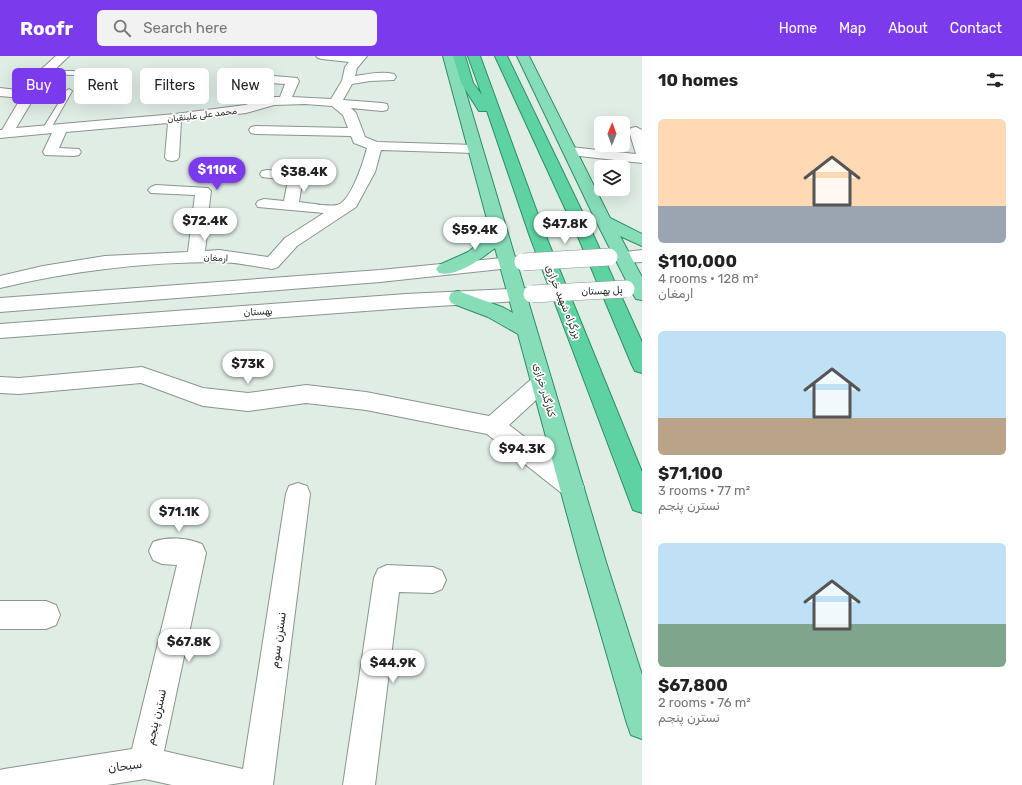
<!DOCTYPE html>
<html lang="en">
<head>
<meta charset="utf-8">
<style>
	:root { --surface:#fff; --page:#f2f2f2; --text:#222; --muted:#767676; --accent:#7c3aed }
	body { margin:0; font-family:Rubik,Cairo,sans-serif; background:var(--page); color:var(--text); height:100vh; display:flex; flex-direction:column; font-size:15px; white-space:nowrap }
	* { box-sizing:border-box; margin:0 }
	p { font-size:13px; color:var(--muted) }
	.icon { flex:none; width:22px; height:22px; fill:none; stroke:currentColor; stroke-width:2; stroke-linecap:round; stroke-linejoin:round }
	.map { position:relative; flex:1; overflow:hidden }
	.sheet { display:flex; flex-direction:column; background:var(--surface); width:380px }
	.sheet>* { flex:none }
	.guide { position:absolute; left:12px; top:12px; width:380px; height:36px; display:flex; gap:8px }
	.needle { width:26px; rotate:1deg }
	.fabs { position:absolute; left:594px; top:60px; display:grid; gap:8px }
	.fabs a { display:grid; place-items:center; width:36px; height:36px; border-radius:6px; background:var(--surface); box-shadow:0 4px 16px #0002; font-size:20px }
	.price { position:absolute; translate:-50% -34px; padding:0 9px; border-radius:14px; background:#fff; color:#222; font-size:13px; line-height:26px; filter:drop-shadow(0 1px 2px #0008) }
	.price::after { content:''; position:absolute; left:50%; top:24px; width:12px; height:9px; margin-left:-6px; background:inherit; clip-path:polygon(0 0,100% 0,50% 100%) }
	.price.on { background:var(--accent); color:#fff }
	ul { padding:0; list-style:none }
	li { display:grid; align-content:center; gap:8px; height:212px; padding:0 16px }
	li span { display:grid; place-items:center; height:124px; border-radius:6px; color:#555 }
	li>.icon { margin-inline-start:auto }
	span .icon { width:72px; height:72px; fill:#fffc; stroke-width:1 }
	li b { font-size:17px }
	h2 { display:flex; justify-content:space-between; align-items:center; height:48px; padding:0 16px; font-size:17px }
	.pill { padding:0 14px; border-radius:6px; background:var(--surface); box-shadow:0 4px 16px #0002; font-size:14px; line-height:36px }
	.pill.on { background:var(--accent); color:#fff }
	header { display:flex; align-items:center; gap:24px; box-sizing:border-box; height:56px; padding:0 20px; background:var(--accent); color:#fff }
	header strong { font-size:19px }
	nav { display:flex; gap:22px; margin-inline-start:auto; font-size:14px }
	.search { width:280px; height:36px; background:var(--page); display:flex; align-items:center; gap:10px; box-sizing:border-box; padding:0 14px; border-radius:6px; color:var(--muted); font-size:15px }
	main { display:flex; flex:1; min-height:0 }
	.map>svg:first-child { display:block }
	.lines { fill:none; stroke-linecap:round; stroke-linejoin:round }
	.service-casing { stroke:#89958e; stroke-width:2 }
	.minor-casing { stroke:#89958e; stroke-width:2 }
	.tertiary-casing { stroke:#89958e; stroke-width:2 }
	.secondary-casing { stroke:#89958e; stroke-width:2 }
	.primary-casing { stroke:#2e8e66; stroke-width:2 }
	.trunk-casing { stroke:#2e8e66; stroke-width:2 }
	.service { fill:#fff; fill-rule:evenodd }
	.minor { fill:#fff; fill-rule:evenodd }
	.tertiary { fill:#fff; fill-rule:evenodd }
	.secondary { fill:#fff; fill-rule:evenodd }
	.primary { fill:#86ddb8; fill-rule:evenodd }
	.trunk { fill:#5ed2a0; fill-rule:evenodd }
	.secondary-bridge-casing { stroke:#89958e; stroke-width:18; stroke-linecap:butt }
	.secondary-bridge { stroke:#fff; stroke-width:17 }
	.labels { text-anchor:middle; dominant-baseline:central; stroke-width:3.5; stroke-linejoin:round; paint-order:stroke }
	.far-street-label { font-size:9px; fill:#222724; stroke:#fff }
	.street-label { font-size:10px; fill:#222724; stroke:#fff }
	.near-street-label { font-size:12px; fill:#222724; stroke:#fff }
</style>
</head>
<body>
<header>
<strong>Roofr</strong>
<div class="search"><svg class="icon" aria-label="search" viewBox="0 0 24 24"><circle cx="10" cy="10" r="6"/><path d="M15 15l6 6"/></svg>Search here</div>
<nav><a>Home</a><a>Map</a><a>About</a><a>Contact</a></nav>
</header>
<main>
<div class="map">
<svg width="642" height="729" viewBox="0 0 642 729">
	<rect width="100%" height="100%" fill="#dfede5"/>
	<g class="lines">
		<g class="service-casing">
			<g id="service">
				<path d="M44 15H74L77 17 74 19 42 18V16Z"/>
				<path d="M69 33 72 35 50 74 46 76H43L42 74 66 35Z"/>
			</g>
		</g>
		<g class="minor-casing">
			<g id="minor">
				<path d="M56 0H69L45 23 16 72 175 58 245 49 273 41H280L285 28 270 27 268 24 270 21 274 20 297 22 299 25 292 41 331 43 342 25 345 11 349 6 322 3 318 2 316 0H367L357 12 355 20C368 18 382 15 394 18L396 21 394 24 370 25 352 28 343 44 382 47 387 48 388 51 387 54 382 55 351 52 356 57 365 81 377 86 475 89 480 90 482 93 480 96 475 97 381 94 375 116 356 151 297 190 278 211 272 213C254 210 235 206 218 206 144 206 71 215 0 232V220L43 210 105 200 188 196 195 139 151 137 148 134 151 131 156 129 208 132 211 135 208 159 223 157 229 158 231 162 229 166 208 169 205 195 219 194 268 201 285 182 324 157 258 151 256 148 258 145 264 143 284 145 288 124 262 121 260 118 262 115 267 114 301 117 303 120 299 146C310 147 328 151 337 149 351 146 364 104 367 92L354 87 351 80 256 78 251 77 249 74 251 71 256 70 348 72 343 59 332 50 305 48 274 49 246 57 181 65 179 101 177 104 172 105 167 104 165 101 168 67 66 76 59 92 79 93 81 96 79 99 74 100 45 99 43 96 52 77 0 82V74H2L21 42 0 40V32L26 35 36 18Z"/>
				<path d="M636 71 642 74V107L570 99 565 98 563 95 565 92 570 91 636 98 629 75 631 72Z"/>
				<path d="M142 311 203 332 248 337 306 329 366 336 489 360 535 320 542 318 549 320 552 326 549 332 509 369 580 423 584 431 580 439 572 442 564 439 487 378 366 354 306 347 248 355 203 350 141 327 19 338 0 337V321L19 322Z"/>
				<path d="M298 427 307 430 310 438 273 729H172L145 723 107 729H0V714L4 713 132 693 177 509 162 508 153 504 149 495 153 486C168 480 188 482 202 488L206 497 164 695 243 713 286 438 289 430Z"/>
				<path d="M387 509 433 511 442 515 446 524 442 533 433 537 399 536 375 729H343L374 522 378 513Z"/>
				<path d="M0 545H46L56 549 60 559 56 569 46 573H0Z"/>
			</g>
		</g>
		<g class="tertiary-casing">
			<path id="tertiary" d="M642 194V206L622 207 616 205 613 201 616 197Z"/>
		</g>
		<g class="secondary-casing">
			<g id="secondary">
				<path d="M523 200 529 202 532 206 529 210 380 226 0 256V242L380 214Z"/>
				<path d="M532 232 538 233 541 238 538 243 532 244 406 252 0 282V268L406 238Z"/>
			</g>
		</g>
		<g class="primary-casing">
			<g id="primary">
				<path d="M443 0H455L606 506 642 619V683L631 679 627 668 580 506 518 278 488 261 451 247 449 242 451 237 458 235 502 251 513 257 495 192C482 202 456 222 439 217L436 213 439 209 468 196 491 178Z"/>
				<path d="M517 0H529L610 162 642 178V190L620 180 642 221V244L636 243 633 238 596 165Z"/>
			</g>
		</g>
		<g class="trunk-casing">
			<g id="trunk">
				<path d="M453 0H465L473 27 482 39 468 0H480L545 178 642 416V457L633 454 630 446 529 178 487 55H479L461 27Z"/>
				<path d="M495 0H507L592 176 642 286V317L635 315 632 309 576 176Z"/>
			</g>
		</g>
		<use href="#service" class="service"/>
		<use href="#minor" class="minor"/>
		<use href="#tertiary" class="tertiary"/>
		<use href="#secondary" class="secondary"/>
		<use href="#primary" class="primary"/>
		<use href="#trunk" class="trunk"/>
		<g class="secondary-bridge-casing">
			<g id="secondary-bridge">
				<path d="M523 206 609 201"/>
				<path d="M532 238 626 233"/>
			</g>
		</g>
		<use href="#secondary-bridge" class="secondary-bridge"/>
	</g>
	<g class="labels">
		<g class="far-street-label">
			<text transform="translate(202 59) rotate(-7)">محمد علی علینقیان</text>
			<text transform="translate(216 202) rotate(2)">ارمغان</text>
		</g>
		<g class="street-label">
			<text transform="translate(602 235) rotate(-3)">پل بهستان</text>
			<text transform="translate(563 246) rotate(68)">بزرگراه شهید خرازی</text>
			<text transform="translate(258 256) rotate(-4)">بهستان</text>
			<text transform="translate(544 334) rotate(74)">کنارگذر خرازی</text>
		</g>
		<g class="near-street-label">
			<text transform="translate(278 584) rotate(-82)">نسترن سوم</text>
			<text transform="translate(156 661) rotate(-77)">نسترن پنجم</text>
			<text transform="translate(125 710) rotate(-8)">سبحان</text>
		</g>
	</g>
</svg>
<div class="fabs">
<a><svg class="needle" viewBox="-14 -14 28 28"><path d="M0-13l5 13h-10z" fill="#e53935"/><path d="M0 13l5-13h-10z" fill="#767676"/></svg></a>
<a><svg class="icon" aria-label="layers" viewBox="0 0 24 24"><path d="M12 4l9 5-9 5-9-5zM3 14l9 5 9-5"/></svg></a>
</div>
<b class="price on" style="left:217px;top:135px">$110K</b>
<b class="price" style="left:304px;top:137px">$38.4K</b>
<b class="price" style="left:205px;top:186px">$72.4K</b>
<b class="price" style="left:565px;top:189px">$47.8K</b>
<b class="price" style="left:475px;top:195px">$59.4K</b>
<b class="price" style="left:248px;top:329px">$73K</b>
<b class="price" style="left:522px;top:414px">$94.3K</b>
<b class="price" style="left:179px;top:477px">$71.1K</b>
<b class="price" style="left:189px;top:607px">$67.8K</b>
<b class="price" style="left:393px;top:628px">$44.9K</b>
<div class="guide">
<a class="pill on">Buy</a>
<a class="pill">Rent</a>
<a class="pill">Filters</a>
<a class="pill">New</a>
</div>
</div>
<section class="sheet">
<h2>10 homes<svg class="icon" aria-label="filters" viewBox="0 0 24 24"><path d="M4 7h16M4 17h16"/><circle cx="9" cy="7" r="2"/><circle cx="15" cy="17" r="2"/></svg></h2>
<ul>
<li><span style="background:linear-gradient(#ffd9b3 70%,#9aa5b1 0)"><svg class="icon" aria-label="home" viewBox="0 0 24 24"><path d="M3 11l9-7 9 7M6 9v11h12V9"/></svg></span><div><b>$110,000</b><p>4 rooms · 128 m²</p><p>ارمغان</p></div></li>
<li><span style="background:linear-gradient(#bfe0f5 70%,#b9a48a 0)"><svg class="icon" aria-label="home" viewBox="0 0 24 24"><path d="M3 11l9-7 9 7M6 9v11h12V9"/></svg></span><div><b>$71,100</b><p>3 rooms · 77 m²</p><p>نسترن پنجم</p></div></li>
<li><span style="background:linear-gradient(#bfe0f5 65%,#7fa58c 0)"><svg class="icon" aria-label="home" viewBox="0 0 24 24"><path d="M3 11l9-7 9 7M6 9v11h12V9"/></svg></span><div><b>$67,800</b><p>2 rooms · 76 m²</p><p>نسترن پنجم</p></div></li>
</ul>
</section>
</main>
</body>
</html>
